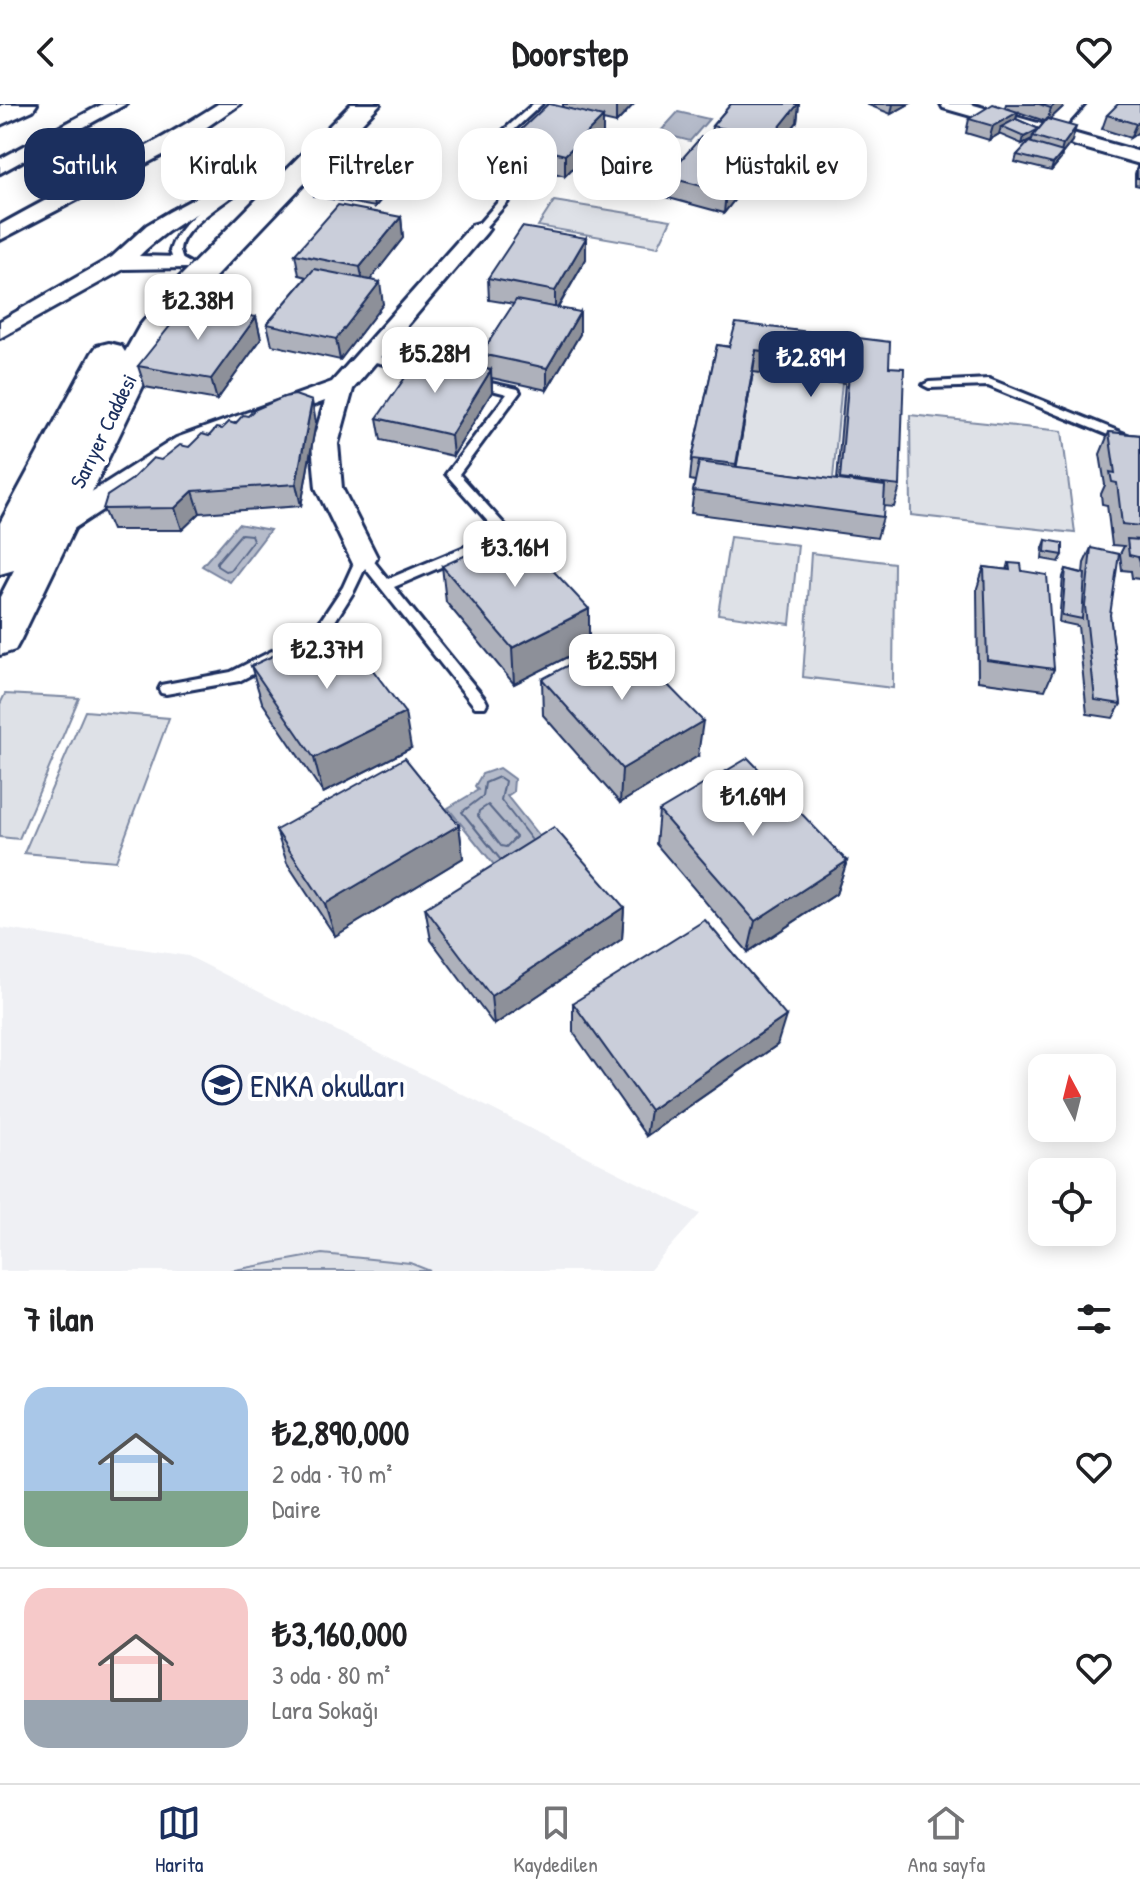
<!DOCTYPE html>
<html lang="tr">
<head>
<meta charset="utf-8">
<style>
	:root { --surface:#fff; --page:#f6f6f6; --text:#202124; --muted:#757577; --line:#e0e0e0; --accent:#1b2f5e }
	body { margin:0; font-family:"Patrick Hand",sans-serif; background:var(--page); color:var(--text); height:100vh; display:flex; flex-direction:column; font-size:30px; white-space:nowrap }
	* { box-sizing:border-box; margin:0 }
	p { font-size:26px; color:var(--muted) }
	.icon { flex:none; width:44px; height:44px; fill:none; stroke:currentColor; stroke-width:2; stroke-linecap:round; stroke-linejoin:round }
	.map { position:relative; height:1167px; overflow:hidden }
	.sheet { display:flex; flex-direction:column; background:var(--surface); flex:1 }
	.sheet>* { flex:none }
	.top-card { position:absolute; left:24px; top:24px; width:1092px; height:72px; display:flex; gap:16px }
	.needle { width:52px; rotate:353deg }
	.fabs { position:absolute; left:1028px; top:950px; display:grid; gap:16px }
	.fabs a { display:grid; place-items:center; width:88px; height:88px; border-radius:16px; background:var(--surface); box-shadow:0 4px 20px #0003; font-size:40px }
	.price { position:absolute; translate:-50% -68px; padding:0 18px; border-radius:16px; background:#fff; color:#222; font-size:26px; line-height:52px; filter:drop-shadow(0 2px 4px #0008) }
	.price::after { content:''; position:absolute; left:50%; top:48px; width:24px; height:18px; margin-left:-12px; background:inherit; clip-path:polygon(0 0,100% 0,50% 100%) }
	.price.current { background:var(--accent); color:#fff }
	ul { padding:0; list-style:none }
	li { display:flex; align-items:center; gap:24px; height:200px; padding:0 24px }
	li+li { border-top:2px solid var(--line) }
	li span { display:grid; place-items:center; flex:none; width:224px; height:160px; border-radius:24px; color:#555 }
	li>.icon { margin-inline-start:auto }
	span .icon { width:96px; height:96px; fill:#fffc; stroke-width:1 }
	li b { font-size:34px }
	h2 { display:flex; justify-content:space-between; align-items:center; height:96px; padding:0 24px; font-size:34px }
	.pill { padding:0 28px; border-radius:24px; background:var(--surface); box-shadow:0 4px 20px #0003; font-size:28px; line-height:72px }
	.pill.current { background:var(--accent); color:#fff }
	header { display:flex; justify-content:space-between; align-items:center; height:104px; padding:0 24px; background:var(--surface); font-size:36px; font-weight:700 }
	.menu { display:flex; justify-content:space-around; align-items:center; height:112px; border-top:2px solid var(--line); background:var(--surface); font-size:22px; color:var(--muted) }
	.menu a { display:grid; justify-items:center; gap:4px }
	.menu .current { color:var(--accent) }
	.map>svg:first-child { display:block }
	.built { fill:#eff0f4 }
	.green { fill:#dee1e7; stroke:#7c88a2; stroke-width:2 }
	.water { fill:#b5bbca; stroke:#77839f; stroke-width:2 }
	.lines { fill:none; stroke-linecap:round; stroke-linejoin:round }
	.shore { stroke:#596789; stroke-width:2 }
	.lane-casing { stroke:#1b2f5e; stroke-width:6 }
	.street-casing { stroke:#1b2f5e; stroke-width:6 }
	.secondary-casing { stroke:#1b2f5e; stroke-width:6 }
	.primary-casing { stroke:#1b2f5e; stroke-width:6 }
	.lane { fill:#fff; fill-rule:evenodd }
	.street { fill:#fff; fill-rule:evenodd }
	.secondary { fill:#fff; fill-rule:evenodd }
	.primary { fill:#fff; fill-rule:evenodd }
	.wall { fill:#aeb1bb; stroke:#1b2f5e; stroke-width:2; fill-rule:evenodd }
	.shaded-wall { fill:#8d9099; stroke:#1b2f5e; stroke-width:2 }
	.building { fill:#caceda; stroke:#1b2f5e; stroke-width:2 }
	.labels { text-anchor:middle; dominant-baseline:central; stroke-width:8; stroke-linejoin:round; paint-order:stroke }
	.far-street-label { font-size:22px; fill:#1b2f5e; stroke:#fff }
	.near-poi-label { font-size:32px; fill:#1b2f5e; stroke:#fff; text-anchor:start }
</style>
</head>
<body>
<header><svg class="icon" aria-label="back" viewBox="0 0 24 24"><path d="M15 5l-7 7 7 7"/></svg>Doorstep<svg class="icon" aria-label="heart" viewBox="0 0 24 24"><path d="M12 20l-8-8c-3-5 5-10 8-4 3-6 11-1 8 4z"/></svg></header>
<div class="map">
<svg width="1140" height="1167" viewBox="0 0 1140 1167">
	<rect width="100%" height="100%" fill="#fff"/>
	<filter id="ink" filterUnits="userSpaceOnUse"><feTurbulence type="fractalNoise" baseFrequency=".0125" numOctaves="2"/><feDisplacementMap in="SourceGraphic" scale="16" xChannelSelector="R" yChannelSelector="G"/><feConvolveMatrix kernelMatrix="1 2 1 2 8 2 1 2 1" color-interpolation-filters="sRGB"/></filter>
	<g filter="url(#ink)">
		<path class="built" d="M0 824 188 852 700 1110 649 1167H0Z"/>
		<g class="green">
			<path d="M554 97 671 116 658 143 538 122Z"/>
			<path d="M753 267 842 278 831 396 733 384Z"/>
			<path d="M910 311 1062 327 1075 429 911 411Z"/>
			<path d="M730 433 798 441 790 520 718 510Z"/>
			<path d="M811 449 894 459 893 584 803 573Z"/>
			<path d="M5 590 79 594 19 735 0 733V600Z"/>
			<path d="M85 607 169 614 116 757 24 749Z"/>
			<path d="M322 1150 410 1159 430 1167H229Z"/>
		</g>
		<g class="water">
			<path d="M678 8 709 15 690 37 659 29Z"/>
			<path d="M238 420 270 426 230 478 202 462Z"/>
			<path d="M499 664 514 675 513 688 507 692 546 741 499 767 448 704 478 686 475 682 482 670Z"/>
		</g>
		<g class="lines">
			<g class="shore">
				<path d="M241 430 251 431 253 436 230 466 225 467 217 462V458Z"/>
				<path d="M488 701 516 733 506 743 501 742 478 712 479 707Z"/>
				<path d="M500 755 462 708 483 692 485 679 499 673 505 677 501 696 531 735"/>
			</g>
			<g class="lane-casing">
				<g id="lane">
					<path d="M533 0H542L502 37 490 64 514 91 482 127H476V123L504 91 480 64 495 34Z"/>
					<path d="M228 87 236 89C221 102 181 124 180 146 180 148 183 157 184 159L175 161 170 147C178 119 205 102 228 87Z"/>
					<path d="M367 250 433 266 435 268 429 271 363 255 362 253Z"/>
					<path d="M989 275 1140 336V344L988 282 929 284 923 281 929 278Z"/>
					<path d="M477 276 518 285 520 288 459 370 513 430 511 433 394 483 485 595 487 599 485 603H475L365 464 354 487 325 533 239 577 166 590 161 589 159 585 161 581 166 580 231 568 315 525 343 483 358 450H368L388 475 498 429 446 370 507 290 473 281V277Z"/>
				</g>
			</g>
			<g class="street-casing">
				<g id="street">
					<path d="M103 0H126L0 69V55Z"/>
					<path d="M218 0H240L178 43 0 136V121C73 80 148 45 218 0Z"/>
					<path d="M941 0H970L1045 21 1066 0H1085L1062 26 1140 48V60L943 4Z"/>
					<path d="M271 63 281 69 278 73C227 93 178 113 139 152L179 153 190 159 187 164 124 165 0 234V217L112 153 147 121 169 108 214 84Z"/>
					<path d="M479 119 489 125 486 129 353 285 338 340 342 384 377 453 373 460 363 463 353 460 316 384 312 340 325 297 194 346 64 431 55 433 46 431 42 424 46 417 176 334 332 278 472 121Z"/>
				</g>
			</g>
			<g class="secondary-casing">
				<path id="secondary" d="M5 0H37L33 6 0 21V2Z"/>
			</g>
			<g class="primary-casing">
				<path id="primary" d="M351 0H380L198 191 167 232 21 535 15 546 0 551V493L14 466 0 470V419L92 249 97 242 109 239 121 242 125 248 139 223 176 177Z"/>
			</g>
			<use href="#lane" class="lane"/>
			<use href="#street" class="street"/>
			<use href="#secondary" class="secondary"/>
			<use href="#primary" class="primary"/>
		</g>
		<g class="wall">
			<path d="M563 0H634L616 19 603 16V33L565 72 510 57 509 37 563 3Z"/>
			<path d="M731 0H799L797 18 767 56 758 54 757 67 724 109 665 93 666 73 711 35 712 22Z"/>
			<path d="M866 0H909L891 10Z"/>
			<path d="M1006 0H1066L1049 16 1072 37 1062 50 1061 55 1051 67 1015 58 1017 51 1031 38 1032 35 1022 40 999 30 989 36 966 29 969 15 1005 3ZM1018 8 1045 17 1039 25 1016 15Z"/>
			<path d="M1140 0V27L1130 34 1102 25 1107 11Z"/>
			<path d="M409 40 411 60 375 103 314 92 311 71Z"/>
			<path d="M1137 63H1140V82L1135 81V70Z"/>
			<path d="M401 113 403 134 370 176 383 200 340 256 272 241 267 220 307 173 299 171 295 150Z"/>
			<path d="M586 134V155L558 204 580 230 547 286 492 274V288L453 352 381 336 377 314 482 265 481 250 514 200 489 196 488 174Z"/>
			<path d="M256 213 261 235 217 296 145 283 138 262Z"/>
			<path d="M717 241 889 263 900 382 894 403 883 402V413L877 434 691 409 695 377 690 376 692 355ZM753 268 845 279 837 376 736 363Z"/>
			<path d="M248 312 316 318 301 402 200 409 182 426H112L103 405 161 356 189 343Z"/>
			<path d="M1109 328 1140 331V475L1132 474 1131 467 1122 466 1120 450 1124 442 1112 441 1107 401 1102 400 1101 390 1105 381 1100 350Z"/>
			<path d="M1046 436 1063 451 1059 458 1042 455 1043 444Z"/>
			<path d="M1091 444 1110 511 1121 600 1113 614 1087 610 1078 522 1059 518 1063 473 1066 465 1083 469 1084 459Z"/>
			<path d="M1009 459 1022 467 1054 565 1045 586 978 577 977 484 984 463 1007 466Z"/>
			<path d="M442 462 589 542 514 580 446 498Z"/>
			<path d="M251 562 411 644 323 689 262 598Z"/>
			<path d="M542 575 698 652 620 699 543 611Z"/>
			<path d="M659 707 847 757 836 790 748 848 656 740Z"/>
			<path d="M459 721 463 754 335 832 287 759 276 726Z"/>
			<path d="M624 803 622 835 494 921 431 836 425 804Z"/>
			<path d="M573 899 777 941 646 1032 573 928Z"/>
		</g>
		<g class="shaded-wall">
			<path d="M616 0H634L616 19Z"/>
			<path d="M798 0H799L797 18 767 56 770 35Z"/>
			<path d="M893 0H909L891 10Z"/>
			<path d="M1055 0H1066L1047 18 1051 4Z"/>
			<path d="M1018 8 1014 22 1001 23 999 30 989 36 993 22Z"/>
			<path d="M603 13V33L565 72V51Z"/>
			<path d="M1140 17V27L1130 34 1136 20Z"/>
			<path d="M1076 23 1072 37 1062 50 1061 55 1051 67 1053 60 1060 52 1063 41Z"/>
			<path d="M1039 25 1033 32 1032 35 1022 40 1024 33Z"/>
			<path d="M409 40 411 60 375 103 372 83Z"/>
			<path d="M759 46 757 67 724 109 726 88Z"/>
			<path d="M401 113 403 134 364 184 360 163Z"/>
			<path d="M586 134V155L555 208V187Z"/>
			<path d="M380 178 383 200 340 256 336 235Z"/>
			<path d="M580 208V230L547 286V264Z"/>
			<path d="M256 213 261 235 217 296 211 275Z"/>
			<path d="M756 246 753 268 733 382 736 360Z"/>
			<path d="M491 266 492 288 453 352 451 331Z"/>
			<path d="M312 297 316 318 301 402 296 380Z"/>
			<path d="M193 387 200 409 182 426 175 404Z"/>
			<path d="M589 505V542L514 580 512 544Z"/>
			<path d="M405 609 411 644 323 689 314 654Z"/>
			<path d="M703 617 698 652 620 699 622 665Z"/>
			<path d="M459 721 463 754 335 832 325 800Z"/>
			<path d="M847 757 836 790 748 848 755 817Z"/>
			<path d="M624 803 622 835 494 921 491 892Z"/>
			<path d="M786 912 777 941 646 1032 650 1006Z"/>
		</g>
		<g class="building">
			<path d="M548 0H550L603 13 565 51 509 37Z"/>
			<path d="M731 0H798L770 35 712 22Z"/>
			<path d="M993 0 1018 8 993 22 969 15Z"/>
			<path d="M1039 0H1055L1051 4Z"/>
			<path d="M1118 0H1140V17L1136 20 1107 11Z"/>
			<path d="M1016 15 1039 25 1024 33 1001 23Z"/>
			<path d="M1047 15 1076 23 1063 41 1033 32Z"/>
			<path d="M350 29 409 40 372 83 311 71Z"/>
			<path d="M701 33 759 46 726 88 666 73Z"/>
			<path d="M1029 38 1063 48 1053 60 1017 51Z"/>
			<rect x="1137" y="63" width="3" height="11"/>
			<path d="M338 101 401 113 360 163 295 150Z"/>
			<path d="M522 123 586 134 555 187 488 174Z"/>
			<path d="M314 165 380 178 336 235 267 220Z"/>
			<path d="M516 196 580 208 547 264 481 250Z"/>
			<path d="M186 202 256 213 211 275 138 262Z"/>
			<path d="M736 219 890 238 889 263 904 264 900 382 840 375 850 258 756 246 736 360 692 355 717 241 729 243Z"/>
			<path d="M420 252 491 266 451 331 377 314Z"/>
			<path d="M295 291 312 297 296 380 193 387 175 404 103 405 107 392 131 376 153 354 161 356 180 341 189 343 202 330 209 332 216 324 222 325 229 318 235 320 243 311 248 312 254 306 284 293Z"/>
			<path d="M1109 328 1140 331V422L1122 420 1117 379 1112 378 1110 368 1115 369Z"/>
			<path d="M699 358 885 382 883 413 693 387Z"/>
			<path d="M517 428 589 505 512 544 442 462Z"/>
			<path d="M1127 435 1140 436V459L1138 453 1129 451Z"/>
			<path d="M1046 436 1063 439V451L1045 448Z"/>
			<path d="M1091 444 1119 450 1110 511 1121 600 1095 596 1085 502Z"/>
			<path d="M1009 459 1021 460 1022 467 1047 471 1054 565 987 556 984 463 1010 466Z"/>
			<path d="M1066 465 1085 470 1082 515 1062 511Z"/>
			<path d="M339 521 405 609 314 654 251 562Z"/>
			<path d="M621 533 703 617 622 665 542 575Z"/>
			<path d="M405 654 459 721 325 800 276 726Z"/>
			<path d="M748 654 847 757 755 817 659 707Z"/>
			<path d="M554 723 624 803 491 892 425 804Z"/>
			<path d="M705 816 786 912 650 1006 573 899Z"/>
		</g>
	</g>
	<defs>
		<g id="school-ring" transform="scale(2)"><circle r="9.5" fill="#fff" stroke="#1b2f5e" stroke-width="1.5"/><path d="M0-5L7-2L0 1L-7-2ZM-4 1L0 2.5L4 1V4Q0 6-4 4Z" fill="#1b2f5e"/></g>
	</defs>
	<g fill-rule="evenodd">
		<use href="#school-ring" x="222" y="981"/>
	</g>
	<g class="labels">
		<g class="far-street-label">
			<text transform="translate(103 327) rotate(-64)">Sarıyer Caddesi</text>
		</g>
		<g class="near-poi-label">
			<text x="250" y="981">ENKA okulları</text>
		</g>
	</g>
</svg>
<div class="fabs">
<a><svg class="needle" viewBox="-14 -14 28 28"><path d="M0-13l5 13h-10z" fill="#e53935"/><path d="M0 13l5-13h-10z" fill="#757577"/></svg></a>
<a><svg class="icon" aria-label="locate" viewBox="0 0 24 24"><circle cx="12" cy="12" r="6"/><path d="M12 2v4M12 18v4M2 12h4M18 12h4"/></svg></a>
</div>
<b class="price" style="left:198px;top:238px">₺2.38M</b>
<b class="price" style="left:435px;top:291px">₺5.28M</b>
<b class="price current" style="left:811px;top:295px">₺2.89M</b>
<b class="price" style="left:515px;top:485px">₺3.16M</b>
<b class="price" style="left:327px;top:587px">₺2.37M</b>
<b class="price" style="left:622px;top:598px">₺2.55M</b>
<b class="price" style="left:753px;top:734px">₺1.69M</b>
<div class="top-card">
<a class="pill current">Satılık</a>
<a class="pill">Kiralık</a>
<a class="pill">Filtreler</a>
<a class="pill">Yeni</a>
<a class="pill">Daire</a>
<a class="pill">Müstakil ev</a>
</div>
</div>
<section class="sheet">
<h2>7 ilan<svg class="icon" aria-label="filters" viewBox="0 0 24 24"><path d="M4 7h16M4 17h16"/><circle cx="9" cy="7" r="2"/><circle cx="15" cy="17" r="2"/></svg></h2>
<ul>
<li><span style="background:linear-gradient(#a9c7e8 65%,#7fa58c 0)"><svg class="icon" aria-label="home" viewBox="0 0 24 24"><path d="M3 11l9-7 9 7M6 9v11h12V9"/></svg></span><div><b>₺2,890,000</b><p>2 oda · 70 m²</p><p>Daire</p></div><svg class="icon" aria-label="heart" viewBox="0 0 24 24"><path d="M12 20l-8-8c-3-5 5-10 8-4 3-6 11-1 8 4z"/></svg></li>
<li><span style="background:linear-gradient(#f6c9c9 70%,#9aa5b1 0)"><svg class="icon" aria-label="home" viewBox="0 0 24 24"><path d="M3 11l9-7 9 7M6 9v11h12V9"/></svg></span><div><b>₺3,160,000</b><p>3 oda · 80 m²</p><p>Lara Sokağı</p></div><svg class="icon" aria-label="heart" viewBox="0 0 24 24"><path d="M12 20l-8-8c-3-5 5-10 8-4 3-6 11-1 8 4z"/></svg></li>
</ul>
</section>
<nav class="menu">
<a class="current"><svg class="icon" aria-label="map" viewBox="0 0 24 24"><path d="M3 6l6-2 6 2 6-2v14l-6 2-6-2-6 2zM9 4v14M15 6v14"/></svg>Harita</a>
<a><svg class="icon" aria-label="saved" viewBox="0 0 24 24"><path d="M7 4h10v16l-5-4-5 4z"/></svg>Kaydedilen</a>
<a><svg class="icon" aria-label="home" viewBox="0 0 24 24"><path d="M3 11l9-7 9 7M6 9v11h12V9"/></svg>Ana sayfa</a>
</nav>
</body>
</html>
